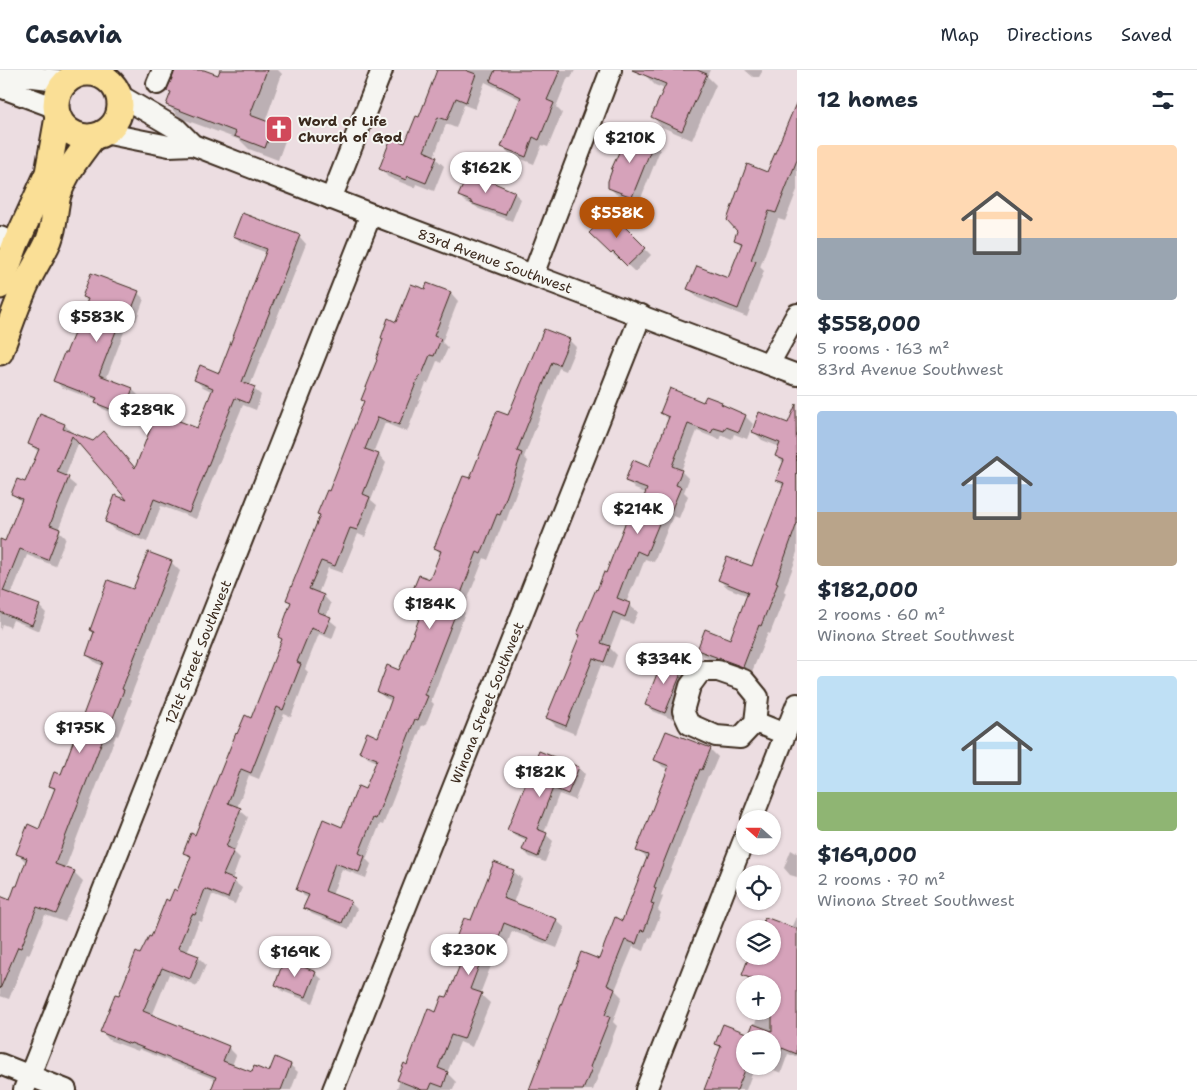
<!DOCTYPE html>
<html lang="en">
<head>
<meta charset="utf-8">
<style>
	:root { --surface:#fff; --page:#f6f6f7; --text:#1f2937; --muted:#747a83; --line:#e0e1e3; --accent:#b45309 }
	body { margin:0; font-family:"Shantell Sans",sans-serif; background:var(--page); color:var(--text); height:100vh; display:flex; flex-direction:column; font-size:19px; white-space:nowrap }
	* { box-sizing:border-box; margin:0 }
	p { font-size:16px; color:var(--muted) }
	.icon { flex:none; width:28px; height:28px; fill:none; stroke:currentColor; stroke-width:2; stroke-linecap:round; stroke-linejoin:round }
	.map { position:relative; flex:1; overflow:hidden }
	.sheet { display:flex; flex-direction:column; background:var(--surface); width:400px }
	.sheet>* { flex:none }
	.needle { width:32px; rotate:291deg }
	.tools { position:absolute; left:736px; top:740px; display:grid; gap:10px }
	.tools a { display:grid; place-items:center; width:45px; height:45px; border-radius:50%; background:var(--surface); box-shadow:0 1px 4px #0004; font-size:25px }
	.price { position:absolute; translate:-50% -42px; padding:0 11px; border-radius:18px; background:#fff; color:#222; font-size:16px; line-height:32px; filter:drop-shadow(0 1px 2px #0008) }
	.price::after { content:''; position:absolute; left:50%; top:30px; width:15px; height:11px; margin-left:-8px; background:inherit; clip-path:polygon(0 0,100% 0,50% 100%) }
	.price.active { background:var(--accent); color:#fff }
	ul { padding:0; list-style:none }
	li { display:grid; align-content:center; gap:10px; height:265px; padding:0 20px }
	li+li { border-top:1px solid var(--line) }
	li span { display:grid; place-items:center; height:155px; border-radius:5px; color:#555 }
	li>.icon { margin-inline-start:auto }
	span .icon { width:90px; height:90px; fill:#fffc; stroke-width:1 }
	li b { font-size:21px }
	h2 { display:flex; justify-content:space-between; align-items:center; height:60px; padding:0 20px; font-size:21px }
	header { display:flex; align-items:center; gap:30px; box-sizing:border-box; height:70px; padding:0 25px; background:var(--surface); border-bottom:1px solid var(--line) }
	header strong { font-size:24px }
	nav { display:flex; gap:28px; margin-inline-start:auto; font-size:18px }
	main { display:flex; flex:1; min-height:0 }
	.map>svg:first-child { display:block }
	.shadow { fill:#0003 }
	.building { fill:#d6a2ba; stroke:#3b2a1e }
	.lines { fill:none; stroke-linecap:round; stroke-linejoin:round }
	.minor-casing { stroke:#3b2a1e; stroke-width:24 }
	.major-casing { stroke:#3b2a1e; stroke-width:29 }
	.minor { stroke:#f6f6f2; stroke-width:20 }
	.major { stroke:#fadf96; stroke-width:25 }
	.labels { text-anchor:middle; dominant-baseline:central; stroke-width:4; stroke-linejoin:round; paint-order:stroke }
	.poi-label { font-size:14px; font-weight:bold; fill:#3b2a1e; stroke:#f6f6f2; text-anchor:start }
	.street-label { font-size:14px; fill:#3b2a1e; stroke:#f6f6f2 }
</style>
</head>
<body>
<header>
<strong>Casavia</strong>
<nav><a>Map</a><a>Directions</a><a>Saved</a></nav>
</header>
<main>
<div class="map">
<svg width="797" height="1020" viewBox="0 0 797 1020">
	<rect width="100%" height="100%" fill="#ecdde1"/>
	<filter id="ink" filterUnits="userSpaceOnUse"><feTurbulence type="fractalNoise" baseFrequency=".02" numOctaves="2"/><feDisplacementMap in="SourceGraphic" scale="10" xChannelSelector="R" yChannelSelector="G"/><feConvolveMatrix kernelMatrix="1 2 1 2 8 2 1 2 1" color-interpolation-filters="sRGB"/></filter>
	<g filter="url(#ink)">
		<g class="shadow">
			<path d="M176 0H201L219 7 221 0H278L282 4 265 52 273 56 286 68 278 90 249 79 240 70 180 48 168 35 172 24 168 20Z"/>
			<path d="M438 0H575L571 8 568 7 556 37 562 43 548 77 542 75 534 94 511 85 502 76 521 30 485 12 475 39 464 35 456 58 446 54 434 87 444 96 434 121 416 114 415 118 388 107 380 98 406 75 420 49Z"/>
			<path d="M647 0H710L707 6 716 15 692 70 662 57 653 47 665 19 655 15 645 5Z"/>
			<path d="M745 0H762V2L759 7H753Z"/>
			<path d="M797 50V120L785 151 778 149 760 197 764 201 747 247 698 228 689 219 729 210 742 176 736 170 768 104Z"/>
			<path d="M653 73 660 80 639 133 616 124 609 117Z"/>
			<path d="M514 123 521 129 512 151 479 139 475 136 466 132 460 126Z"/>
			<path d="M610 144 651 185 635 202 620 188 618 189 591 163Z"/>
			<path d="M234 166H299L306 174 250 316 261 325 256 340 243 335 196 449 161 436 147 472 113 459 106 451 131 433 79 372 65 407 76 416 58 460 66 468 55 496 27 485 11 525 39 536 46 543 39 561 13 550 10 557 2 554 0 561V471L6 473 22 432 13 424 26 414 39 382 29 374 40 346 65 355 72 363 136 399 198 360 213 322 203 317 195 310 220 304 267 183 242 173Z"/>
			<path d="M428 214 451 223 458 231 442 272 448 278 441 293 437 291 428 314 426 313 407 362 385 353 373 383 379 385 386 393 371 430 377 435 365 467 358 464 342 503 328 498 318 524 324 526 331 534 326 547 337 556 332 569 319 564 305 599 308 602 291 647 284 644 259 709 249 705 237 738 248 747 234 782 240 788 232 810 242 818 235 834 212 825 202 852 199 851 187 883 198 887 206 895 197 916 169 904 152 946 229 978 236 985 232 996 253 1004 269 1003 290 995 298 1002 291 1020H212L216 1010 139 979 138 981 109 970 102 962 141 885 170 833 178 823 191 788 185 782 196 766 252 649 283 571 279 567 292 534 287 530 320 446 318 444 329 423 365 332 363 330 397 253 425 221Z"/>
			<path d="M138 223 144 229 136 251 129 249 106 309 132 319 139 326 129 350 103 339 96 333 97 331 61 317 55 310 67 285 88 232 83 227Z"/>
			<path d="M569 270 576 277 566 301 559 298 524 387 528 391 506 451 504 450 488 490 484 488 463 541 465 543 431 631 434 634 425 656 422 655 383 755 380 754 366 789 371 794 366 808 342 799 332 825 350 832 357 839 349 859 312 844 305 838 309 828 304 826 298 819 342 758 365 721 377 692 368 688 361 681 379 668 392 631 385 628 378 622 400 602 422 547 415 541 418 536 411 529 431 511 441 484 435 478 470 410 509 347Z"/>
			<path d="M704 333H721L726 338 745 346 753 354 747 369 734 364 732 369 722 365 720 370 697 361 681 401 689 409 684 422 688 426 679 448 673 446 654 492 645 489 638 507 637 506 626 533 638 542 633 554 621 550 610 578 617 585 612 599 601 595 575 664 556 656 548 648 581 566 579 564 598 521 634 455 646 423 635 419 627 411 650 398 669 350 662 343Z"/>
			<path d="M760 344 797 358V482L795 488 796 489 784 521 786 523 770 564 768 563 751 604 706 588 698 580 731 571 748 526 728 518 719 510 753 498 784 417 777 410 784 393 776 386 780 377 762 370 753 361Z"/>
			<path d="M171 492 180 501 130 628 132 630 118 666 116 665 65 799 74 802 83 811 65 852 45 845 29 885 27 884 9 929 0 926V835L10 832 27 793 18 784 40 760 56 721 50 716 62 706 103 596 96 593 87 585 95 564 92 560 133 521Z"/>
			<path d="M683 597 690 604 672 649 653 641 646 635Z"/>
			<path d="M710 679 718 687 710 706H708L661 825 663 827 658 840 661 843 651 868 649 867 644 881 633 877 615 920 622 927 613 952 617 956 593 1020H530L599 891 623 852 648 789 637 780 669 699 663 697 656 690Z"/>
			<path d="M540 683 579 698 585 704 575 730 559 724 544 763 553 771 545 792 530 787 523 780 527 771 515 766 508 760Z"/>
			<path d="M791 780 796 783 797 780V807L790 805 784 798Z"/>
			<path d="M513 801 522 809 513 833 556 850 565 858 557 878 512 861 504 883 497 880 480 924 490 933 472 977 460 972 447 1003 456 1012 453 1020H396L400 1011 398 1010 408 996 437 943 448 929 459 899 449 889 472 852Z"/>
			<path d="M797 845V987L788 984 781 1003 764 996H772V969H745V996H755L746 1020H704L722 979 716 974 750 966 760 941H772V914H757L750 911 744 904 772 886 791 858Z"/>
			<path d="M315 903 322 909 313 933 282 921 276 914Z"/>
		</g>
		<g class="building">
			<path d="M175 0H204L218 5 220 0H267L250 45 274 54 265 78 234 66 236 62 166 35 171 22 166 21Z"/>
			<path d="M437 0H465L476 4 466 32 456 28 447 50 438 47 424 81 437 87 426 113 408 106 406 110 379 99 391 68 405 73 416 46 419 47Z"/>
			<path d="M495 0H560L547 30 554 33 539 70 533 67 526 87 501 77 521 27 490 11Z"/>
			<path d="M632 0H697L707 4 682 61 651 47 666 14Z"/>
			<path d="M797 31V90L776 143 769 141 751 190 756 191 738 239 687 219 697 196 728 208 742 173 734 170 737 161 727 150 747 94 767 102Z"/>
			<path d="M628 62 654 72 632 127 608 118V111L612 100H611Z"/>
			<path d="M469 102 515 122 505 145 471 133V131L458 126Z"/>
			<path d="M610 142 646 178 627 196 613 182 611 184 589 163Z"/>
			<path d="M242 143 300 165 242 312 255 317 248 333 235 328 189 443 154 429 140 466 105 452 115 425 127 430 72 366 57 402 69 407 50 455 60 459 48 490 20 479 3 521 40 535 32 555 0 542V469L5 471 22 429 11 424 17 409 25 412 39 379 28 374 40 344 65 354 63 359 93 371 104 361 135 398 157 342 197 358 213 318 194 310 200 295 219 303 267 179 233 166Z"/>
			<path d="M91 203 139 221 129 246 123 243 99 305 133 318 123 344 95 333 97 328 53 311 64 283H66L88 229 82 227Z"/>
			<path d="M427 213 451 222 434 266 441 269 434 286 430 285 421 307 419 306 399 355 378 347 365 379 379 384 363 424 370 427 357 460 350 458 335 496 321 491 309 519 324 525 318 542 331 547 324 563 311 558 297 592 301 594 283 640 277 637 251 703 241 699 228 733 241 738 226 777 234 780 223 805 235 810 228 828 205 819 195 845 192 844 178 878 199 886 190 909 162 898 143 941 229 976 223 991 252 1002 254 996 269 1002 275 987 291 994 281 1020H211L216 1007 131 973 130 974 100 962 115 924 119 925 136 882 140 884 149 866 151 867 166 829 169 831 174 819 177 821 191 786 183 783 191 763 195 765 236 663 237 664 245 645 251 648 282 569 278 567 291 532 286 530 320 445 317 444 327 420 329 421 364 331 361 330 377 290 376 289 383 269 381 268 388 248 396 252 411 214 425 219Z"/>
			<path d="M544 259 570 269 559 295 552 292 517 381 522 383 500 445 497 444 481 484 477 482 457 534 459 535 424 625 428 626 418 650 415 649 376 749 373 748 359 783 365 786 359 802 335 793 325 821 351 831 342 853 303 838 309 825 296 820 323 749 342 757 358 716 365 719 377 689 359 682 367 662 378 667 392 628 377 622 387 595 399 600 421 544 414 541 418 533 409 529 419 505 430 509 441 481 434 478 463 406 470 408 497 341 508 345Z"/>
			<path d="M670 318 703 332 706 326 722 332 721 334 746 345 739 362 726 357 724 361 714 358 711 363 688 354 672 396 682 400 676 415 681 417 671 441 665 439 646 485 637 481 630 500 628 499 617 528 630 533 625 547 613 542 601 573 610 576 604 592 593 588 566 656 546 648 580 565 577 564 596 519 597 520 604 502 606 503 626 451 633 454 647 419 625 411 633 390 649 397 669 347 660 343Z"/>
			<path d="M796 334 797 453 776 512 778 513 761 556 759 555 743 597 697 580 705 559 730 569 748 522 718 510 727 487 752 496 784 413 776 410 784 390 775 386 780 373 752 362 759 342 788 353Z"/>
			<path d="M148 482 172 491 122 619 124 620 109 658H107L55 794 75 801 56 844 37 837 21 878 18 877 0 919V826L10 830 15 816H17L27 788 16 784 28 754 39 759 55 718 49 716 54 702 61 704 103 592 86 585 94 562 90 560 108 510 133 519Z"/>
			<path d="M663 588 684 596 665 643 645 635Z"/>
			<path d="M666 661 711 678 702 700 700 699 654 817 656 818 651 833 654 834 644 861 641 860 636 874 625 870 607 915 615 919 605 945 610 947 590 997 592 998 583 1020H529L581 882 599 889 615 847 622 851 648 785 636 781 669 696 654 690Z"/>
			<path d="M539 681 579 697 568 724 553 718 537 759 547 763 538 787 522 780 527 768 507 760Z"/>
			<path d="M494 792 514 800 503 828 557 849 548 871 504 853 496 875 488 872 470 919 482 923 464 969 451 965 438 998 448 1002 443 1017 432 1013 429 1020H422L397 1010 404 993 407 995 428 938 436 942 442 926 447 927 460 895 447 890 464 848 471 850Z"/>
			<path d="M765 847 797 859V984L782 978 774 997 772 996V969H745V1000L737 1020H704L721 976 715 974 723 954 749 964 753 954 772 961V914H765L742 905 749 886H772V859H760Z"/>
			<path d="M284 889 316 902 306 927 275 915Z"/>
		</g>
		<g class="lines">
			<g class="minor-casing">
				<g id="minor">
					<path d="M0 3 66 11"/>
					<path d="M157 14 163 0"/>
					<path d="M0 17 56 38"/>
					<path d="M119 25 177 59 193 75 371 144 797 305"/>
					<path d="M104 63 169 76 193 75"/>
					<path d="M331 129 382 0"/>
					<path d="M0 167 16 173"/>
					<path d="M533 205 611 0"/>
					<path d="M769 294 797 244"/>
					<path d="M755 652 758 627 744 610 718 601H701L690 616 683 641 689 654 716 666 740 668 755 652 785 664"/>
					<path d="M752 749 797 634"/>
					<path d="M0 994 66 1020"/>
					<path d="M24 1020 371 144"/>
					<path d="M333 1020 641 245"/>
					<path d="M646 1020 745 767"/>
				</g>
			</g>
			<g class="major-casing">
				<g id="major">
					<circle cx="88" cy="35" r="32"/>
					<path d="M0 216 16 173 48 103 58 47"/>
					<path d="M0 282C9 258 17 233 28 210 34 197 43 184 49 170 55 155 54 140 58 125 65 103 79 85 93 67"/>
				</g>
			</g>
			<use href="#minor" class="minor"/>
			<use href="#major" class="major"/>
		</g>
	</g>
	<defs>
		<g id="church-square" transform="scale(1.4375)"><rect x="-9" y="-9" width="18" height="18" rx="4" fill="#d1495b" stroke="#f6f6f2"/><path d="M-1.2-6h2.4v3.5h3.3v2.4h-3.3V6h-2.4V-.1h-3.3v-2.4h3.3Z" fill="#fff"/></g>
	</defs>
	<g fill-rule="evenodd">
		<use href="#church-square" x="279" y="59"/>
	</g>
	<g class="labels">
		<g class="poi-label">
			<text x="298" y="51">Word of Life<tspan x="298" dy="16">Church of God</tspan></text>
		</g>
		<g class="street-label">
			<text transform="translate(495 191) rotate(20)">83rd Avenue Southwest</text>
			<text transform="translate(198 582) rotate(-68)">121st Street Southwest</text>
			<text transform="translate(487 633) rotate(-68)">Winona Street Southwest</text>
		</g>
	</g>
</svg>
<div class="tools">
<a><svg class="needle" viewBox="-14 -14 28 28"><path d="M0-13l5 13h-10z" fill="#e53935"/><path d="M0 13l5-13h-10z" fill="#747a83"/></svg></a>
<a><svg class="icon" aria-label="locate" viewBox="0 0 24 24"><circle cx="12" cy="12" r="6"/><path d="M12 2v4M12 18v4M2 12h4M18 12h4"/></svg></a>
<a><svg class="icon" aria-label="layers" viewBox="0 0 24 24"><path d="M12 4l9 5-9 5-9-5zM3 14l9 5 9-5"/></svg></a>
<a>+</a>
<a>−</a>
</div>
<b class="price" style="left:630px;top:94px">$210K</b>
<b class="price" style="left:486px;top:124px">$162K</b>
<b class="price active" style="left:617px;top:169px">$558K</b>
<b class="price" style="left:97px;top:273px">$583K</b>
<b class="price" style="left:147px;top:366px">$289K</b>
<b class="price" style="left:638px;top:465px">$214K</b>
<b class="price" style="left:430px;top:560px">$184K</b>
<b class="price" style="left:664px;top:615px">$334K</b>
<b class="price" style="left:80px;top:684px">$175K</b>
<b class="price" style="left:540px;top:728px">$182K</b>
<b class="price" style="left:469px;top:906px">$230K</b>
<b class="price" style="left:295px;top:908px">$169K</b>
</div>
<section class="sheet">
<h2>12 homes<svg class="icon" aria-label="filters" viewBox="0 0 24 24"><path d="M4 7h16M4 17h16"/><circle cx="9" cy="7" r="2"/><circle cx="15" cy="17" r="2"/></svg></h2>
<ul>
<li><span style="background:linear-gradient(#ffd9b3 60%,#9aa5b1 0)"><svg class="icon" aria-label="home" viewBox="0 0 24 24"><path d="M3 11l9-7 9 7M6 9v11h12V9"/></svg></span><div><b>$558,000</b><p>5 rooms · 163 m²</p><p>83rd Avenue Southwest</p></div></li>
<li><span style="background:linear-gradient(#a9c7e8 65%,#b9a48a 0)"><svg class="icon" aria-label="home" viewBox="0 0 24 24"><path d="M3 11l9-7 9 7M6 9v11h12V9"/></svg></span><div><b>$182,000</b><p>2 rooms · 60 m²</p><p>Winona Street Southwest</p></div></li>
<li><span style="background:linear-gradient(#bfe0f5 75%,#8fb573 0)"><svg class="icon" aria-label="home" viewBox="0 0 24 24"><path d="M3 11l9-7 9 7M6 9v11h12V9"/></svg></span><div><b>$169,000</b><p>2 rooms · 70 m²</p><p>Winona Street Southwest</p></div></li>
</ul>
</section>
</main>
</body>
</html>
